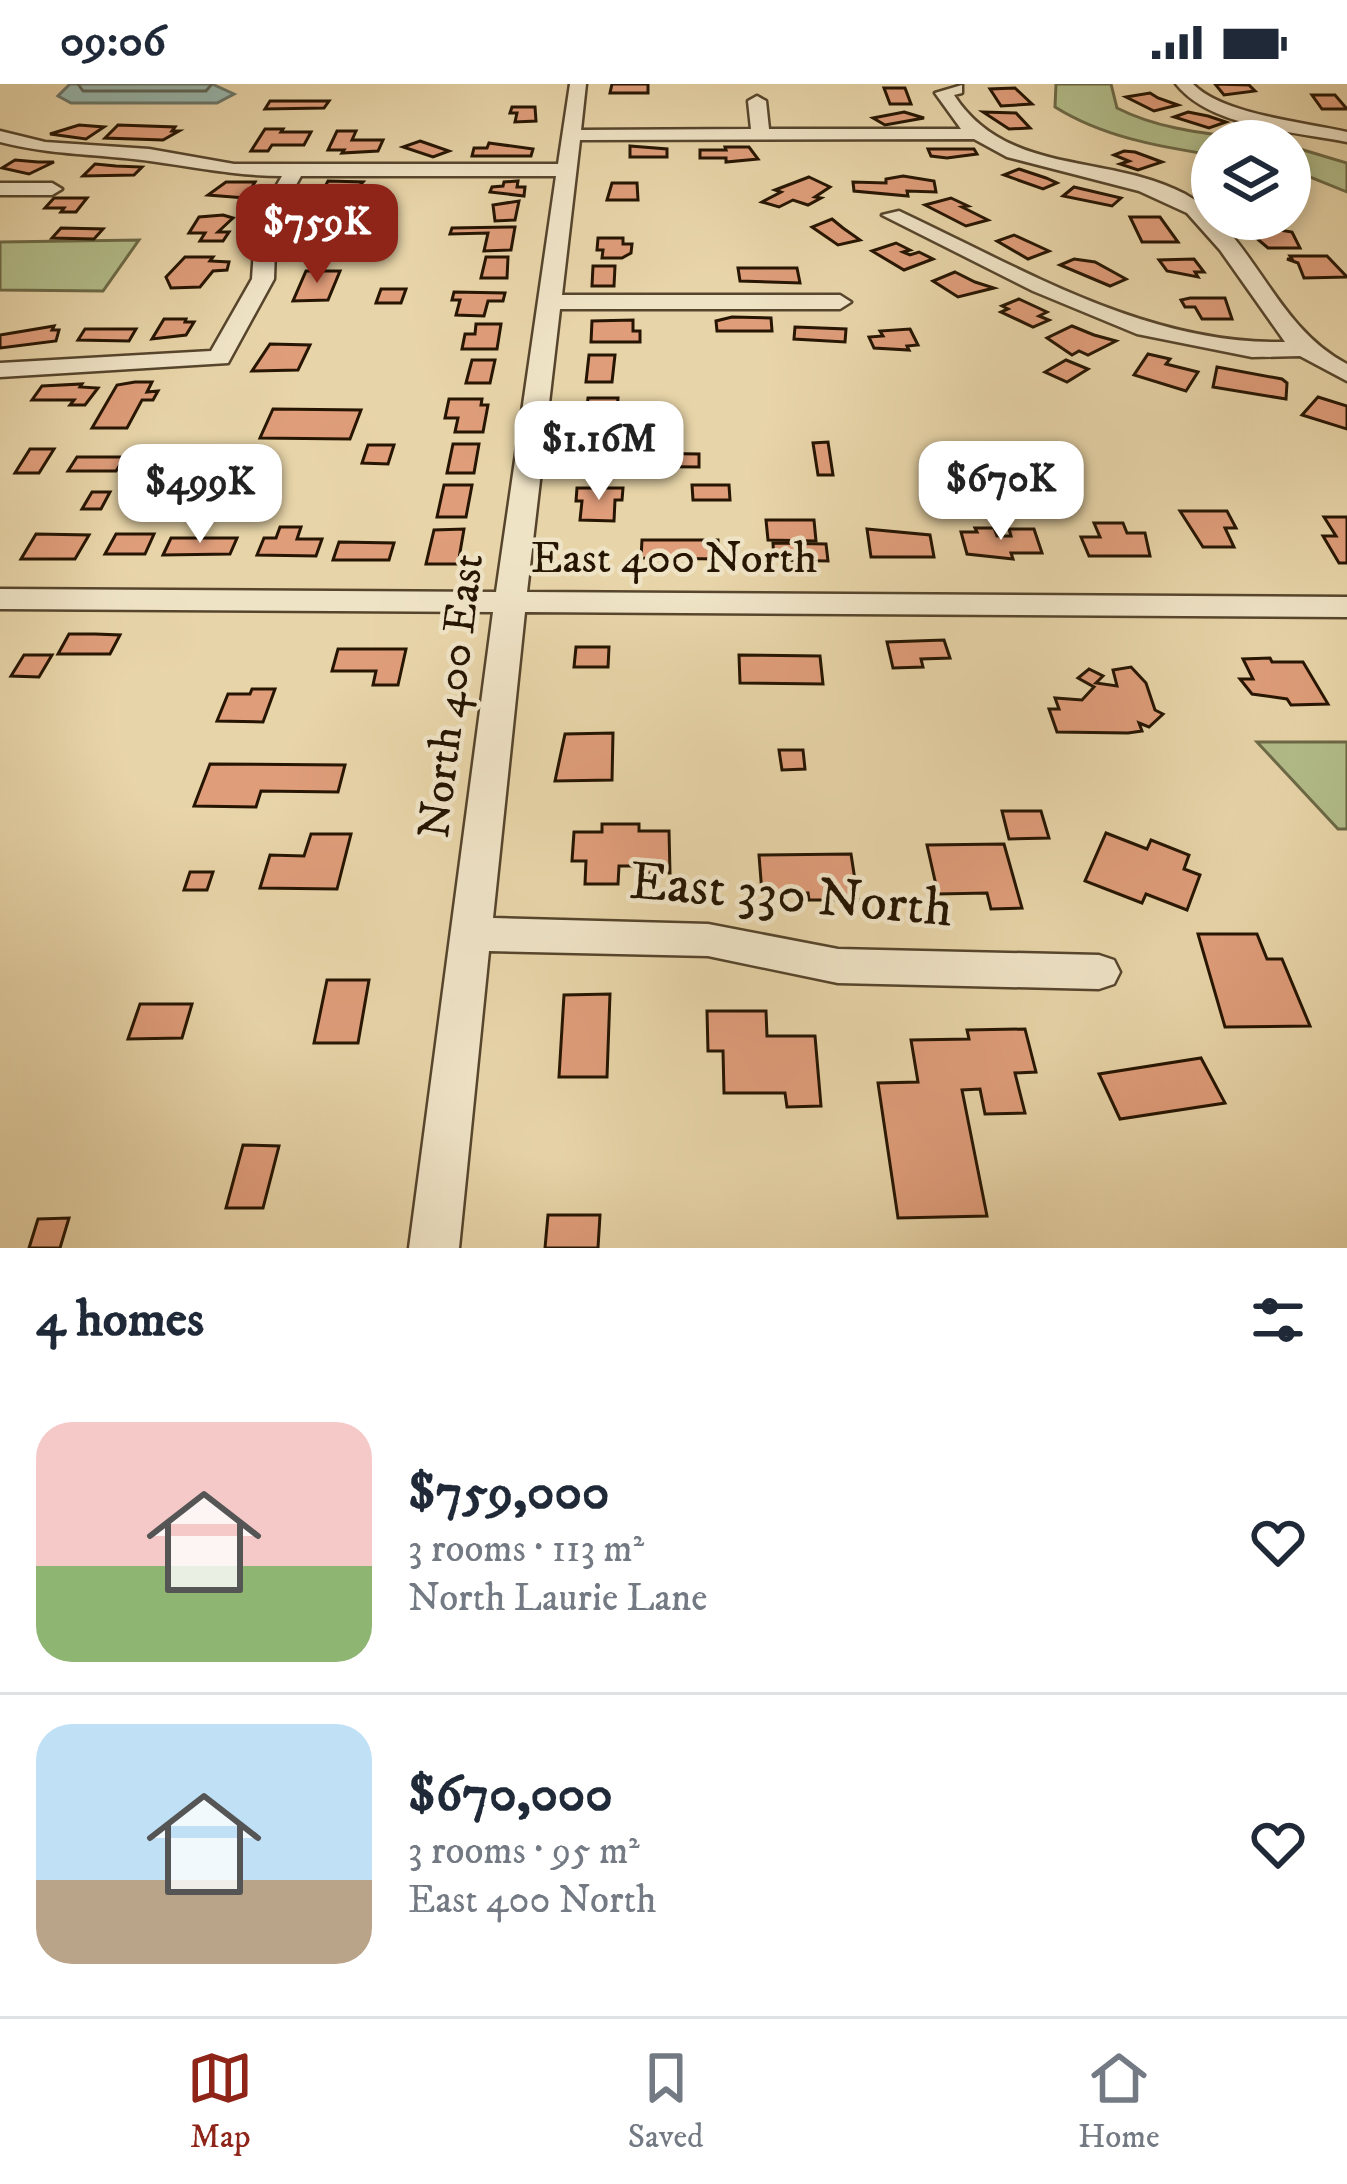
<!DOCTYPE html>
<html lang="en">
<head>
<meta charset="utf-8">
<style>
	:root { --surface:#fff; --page:#f2f2f3; --text:#1f2937; --muted:#747a83; --line:#e0e1e3; --accent:#8f2418 }
	body { margin:0; font-family:"IM FELL DW Pica",serif; background:var(--page); color:var(--text); height:100vh; display:flex; flex-direction:column; font-size:45px; white-space:nowrap }
	* { box-sizing:border-box; margin:0 }
	p { font-size:39px; color:var(--muted) }
	.icon { flex:none; width:66px; height:66px; fill:none; stroke:currentColor; stroke-width:2; stroke-linecap:round; stroke-linejoin:round }
	.map { position:relative; height:1164px; overflow:hidden }
	.side { display:flex; flex-direction:column; background:var(--surface); flex:1 }
	.side>* { flex:none }
	.fabs { position:absolute; left:1191px; top:36px; display:grid; gap:24px }
	.fabs a { display:grid; place-items:center; width:120px; height:120px; border-radius:50%; background:var(--surface); box-shadow:0 6px 18px #0003; font-size:60px }
	.price { position:absolute; translate:-50% -102px; padding:0 27px; border-radius:24px; background:#fff; color:#222; font-size:39px; line-height:78px; filter:drop-shadow(0 3px 6px #0008) }
	.price::after { content:''; position:absolute; left:50%; top:72px; width:36px; height:27px; margin-left:-18px; background:inherit; clip-path:polygon(0 0,100% 0,50% 100%) }
	.price.selected { background:var(--accent); color:#fff }
	ul { padding:0; list-style:none }
	li { display:flex; align-items:center; gap:36px; height:300px; padding:0 36px }
	li+li { border-top:3px solid var(--line) }
	li span { display:grid; place-items:center; flex:none; width:336px; height:240px; border-radius:36px; color:#555 }
	li>.icon { margin-inline-start:auto }
	span .icon { width:144px; height:144px; fill:#fffc; stroke-width:1 }
	li b { font-size:51px }
	h2 { display:flex; justify-content:space-between; align-items:center; height:144px; padding:0 36px; font-size:51px }
	.status { display:flex; justify-content:space-between; align-items:center; height:84px; padding:0 60px; background:var(--surface); direction:ltr }
	.status svg { height:33px; fill:currentColor }
	.tabs { display:flex; justify-content:space-around; align-items:center; height:168px; border-top:3px solid var(--line); background:var(--surface); font-size:33px; color:var(--muted) }
	.tabs a { display:grid; justify-items:center; gap:6px }
	.tabs .selected { color:var(--accent) }
	.map>svg:first-child { display:block }
	.green { fill:#b2bd8a; stroke:#6c6946; stroke-width:3 }
	.water { fill:#97b7ad; stroke:#6a7669; stroke-width:3 }
	.lines { fill:none; stroke-linecap:round; stroke-linejoin:round }
	.shore { stroke:#5e6658; stroke-width:3 }
	.building { fill:#df9d7a; stroke:#261502; stroke-width:3 }
	.minor-casing { stroke:#56452c; stroke-width:5 }
	.minor { fill:#efe3c6; fill-rule:evenodd }
	.labels { text-anchor:middle; dominant-baseline:central; stroke-width:9; stroke-linejoin:round; paint-order:stroke }
	.street-label { font-size:45px; fill:#261502; stroke:#efe3c6 }
	.near-street-label { font-size:54px; fill:#261502; stroke:#efe3c6 }
</style>
</head>
<body>
<div class="status"><b>09:06</b><svg viewBox="0 0 49 12"><path d="M0 12V9h3v3zM5 12V6h3v6zM10 12V3h3v9zM15 12V0h3v12zM26 1h20v11H26zM47 4h2v5h-2z"/></svg></div>
<div class="map">
<svg width="1347" height="1164" viewBox="0 0 1347 1164">
	<rect width="100%" height="100%" fill="#e7d4a8"/>
	<filter id="stains"><feTurbulence type="fractalNoise" baseFrequency=".00167" numOctaves="4"/><feColorMatrix values="0 0 0 0 .2 0 0 0 0 .09 0 0 0 0 .02 0 0 0 .5 -.17"/></filter>
	<radialGradient id="worn" r=".72"><stop offset=".6" stop-color="#630" stop-opacity="0"/><stop offset="1" stop-color="#630" stop-opacity=".3"/></radialGradient>
	<g class="green">
		<path d="M1056 0H1111L1117 24C1162 47 1213 50 1263 57H1212V71C1157 62 1103 53 1055 23Z"/>
		<path d="M1290 62 1347 79V108L1290 85Z"/>
		<path d="M139 156 103 207 0 206V158Z"/>
		<path d="M1257 658H1347V745H1338Z"/>
	</g>
	<path class="water" d="M70 0H212L234 10 217 19H71L58 12Z"/>
	<g class="lines">
		<path class="shore" d="M78 0 83 7H206L212 0"/>
	</g>
	<g class="building">
		<path d="M612 0H648V9H610Z"/>
		<path d="M1215 0 1249 1 1255 7 1224 11Z"/>
		<path d="M884 4H905L911 20H890Z"/>
		<path d="M1015 4 1032 20 1001 22 990 5Z"/>
		<path d="M1150 9 1158 14 1178 21 1154 27 1126 13Z"/>
		<path d="M1312 11H1335L1347 25H1322Z"/>
		<path d="M270 17H329L324 24 265 25Z"/>
		<path d="M512 23H535L536 37 515 38 517 29H510Z"/>
		<path d="M904 28 924 34 885 41 873 34Z"/>
		<path d="M983 28 1016 29 1030 44 1009 45Z"/>
		<path d="M1188 28 1208 32 1226 38 1209 44 1174 33Z"/>
		<path d="M1235 40 1287 47 1286 55 1247 50 1233 46Z"/>
		<path d="M79 41 104 43 86 55 50 50Z"/>
		<path d="M118 41 175 43 172 47H179L163 56 105 54Z"/>
		<path d="M265 45H283L281 48H311L304 61H272L268 67H251Z"/>
		<path d="M337 47H356L352 56H383L378 67 342 69 344 66H328Z"/>
		<path d="M420 57 449 67 433 73 403 63Z"/>
		<path d="M489 59 533 65 531 72H472L474 64H487Z"/>
		<path d="M630 62 667 65V73H630Z"/>
		<path d="M725 63H749L758 75 726 78V74H700V66H726Z"/>
		<path d="M928 65H974L977 70 947 74 931 72Z"/>
		<path d="M1124 67 1135 68 1162 78 1138 86 1120 80 1129 77 1114 71Z"/>
		<path d="M15 76 38 78H54L29 90 2 84Z"/>
		<path d="M95 80 116 82 142 83 134 91 83 92Z"/>
		<path d="M1019 85 1046 94 1057 99 1043 105 1004 91Z"/>
		<path d="M903 92 934 97 936 108 907 107 908 112 854 107 853 98 886 99V95Z"/>
		<path d="M809 93 830 103 815 113 821 114 808 121 793 116 779 123 762 118 781 108 775 106Z"/>
		<path d="M328 97 363 98 345 118H317Z"/>
		<path d="M518 97 517 103H525L524 112 490 108 492 103 503 102 504 98Z"/>
		<path d="M226 98H255L245 114 208 111Z"/>
		<path d="M612 99H637L638 116H607Z"/>
		<path d="M1074 103 1121 114 1112 122 1063 112Z"/>
		<path d="M54 114H87L76 128H61L64 124H45Z"/>
		<path d="M951 114 968 122 962 123 988 136 966 142 925 121Z"/>
		<path d="M519 117 515 136 495 137 493 121Z"/>
		<path d="M317 122 346 124 344 128H351L337 144 303 140Z"/>
		<path d="M223 131 233 134 218 148H229L223 157H200L205 149H189L199 133Z"/>
		<path d="M1130 133H1160L1178 158H1142Z"/>
		<path d="M832 135 843 144 860 156 838 161 812 143Z"/>
		<path d="M515 143 511 166 484 167 488 149 450 150 452 144Z"/>
		<path d="M1260 143 1292 148 1300 164H1268L1248 147H1263Z"/>
		<path d="M61 144 103 145 94 155 52 154Z"/>
		<path d="M1014 151 1049 167 1028 175 997 157Z"/>
		<path d="M318 152 341 153 330 176 306 175 310 157Z"/>
		<path d="M598 154H623V160H632L631 169 622 174H602L603 166H597Z"/>
		<path d="M896 159 910 166 903 168 910 171 919 168 933 175 904 186 872 167Z"/>
		<path d="M1290 172H1327L1347 193 1304 194 1298 179 1287 175H1292Z"/>
		<path d="M185 173H213L210 177 229 178 227 186 213 187 200 203 171 204 166 193Z"/>
		<path d="M486 173H508L507 194H481Z"/>
		<path d="M1074 175 1095 178 1126 195 1110 202 1060 181Z"/>
		<path d="M1194 175 1204 188H1195L1198 193 1167 187 1159 176Z"/>
		<path d="M593 182H615L614 202H592Z"/>
		<path d="M738 184H797L800 199 740 197Z"/>
		<path d="M306 187H340L328 216 293 217Z"/>
		<path d="M955 188 975 198 994 204 958 213 933 197Z"/>
		<path d="M381 205H406L401 219H376Z"/>
		<path d="M454 208 505 209 503 217H488L484 232 456 231 460 216H452Z"/>
		<path d="M1190 214H1225L1232 235H1202L1195 223H1185L1181 216Z"/>
		<path d="M1019 215 1047 228 1039 232 1049 236 1033 243 1001 228 1008 225 1002 222Z"/>
		<path d="M732 233 771 234 772 247H717L716 237Z"/>
		<path d="M164 235H186L185 238H194L186 251 152 255Z"/>
		<path d="M633 236V247H640V258H591L592 237Z"/>
		<path d="M476 240H501L497 265H462L465 250H475Z"/>
		<path d="M54 242 52 246H59L56 257 0 264V251Z"/>
		<path d="M1072 242 1094 251 1116 257 1088 271 1079 267 1072 271 1047 254Z"/>
		<path d="M795 243 846 245 845 258 794 255Z"/>
		<path d="M85 245H136L129 257 78 256Z"/>
		<path d="M910 245 918 261 907 262 909 266 874 264 869 253 883 252 880 247Z"/>
		<path d="M270 260 310 261 298 286 252 287Z"/>
		<path d="M1148 270 1170 275 1166 280 1198 288 1186 307 1134 291Z"/>
		<path d="M589 271H615L612 298H586Z"/>
		<path d="M472 276H495L490 299H466Z"/>
		<path d="M1066 276 1088 285 1067 298 1045 288Z"/>
		<path d="M1217 283 1282 295 1287 299 1286 315 1213 303Z"/>
		<path d="M135 298H152L147 308 158 307 153 316H142L127 344H92L117 301Z"/>
		<path d="M82 300 80 303 98 304 85 321H70L74 316H32L42 302Z"/>
		<path d="M1318 313 1347 322V345L1302 331Z"/>
		<path d="M588 314H618L616 344 585 343Z"/>
		<path d="M449 315H482L481 321H488L483 348H455L458 334H445Z"/>
		<path d="M273 325 361 326 350 355 260 354Z"/>
		<path d="M584 351 638 352 630 369 699 370V383L599 382 600 374H585Z"/>
		<path d="M828 358 833 391H818L813 359Z"/>
		<path d="M453 360H479L474 389H447Z"/>
		<path d="M368 361H394L388 380 362 379Z"/>
		<path d="M30 365H54L39 389H15Z"/>
		<path d="M144 365H187L168 401 124 400Z"/>
		<path d="M77 373H125L116 387H68Z"/>
		<path d="M444 401H472L466 433H437Z"/>
		<path d="M692 401H729L730 416H693Z"/>
		<path d="M577 404H623L622 416H615L614 437 580 436 582 417H576Z"/>
		<path d="M92 408H110L101 425H82Z"/>
		<path d="M1180 427H1227L1236 444H1225L1234 463H1203Z"/>
		<path d="M1324 433H1347V479H1339L1323 452H1336Z"/>
		<path d="M766 436H814L816 457 768 456Z"/>
		<path d="M1094 439H1123L1127 449H1145L1150 472H1089L1081 453H1100Z"/>
		<path d="M280 443H301L297 455H322L316 472 257 471 264 454H276Z"/>
		<path d="M975 444H994L997 452H1011L1009 445H1034L1042 469H1011L1013 475 967 470 961 448H977Z"/>
		<path d="M464 445 458 480H426L434 446Z"/>
		<path d="M867 445 930 451 934 473H871Z"/>
		<path d="M36 450 89 451 75 475H21Z"/>
		<path d="M116 450H154L145 470H105Z"/>
		<path d="M171 454H237L230 470 163 471Z"/>
		<path d="M642 456H718L719 475 641 474Z"/>
		<path d="M339 458 394 459 389 476H333Z"/>
		<path d="M773 459 826 460 828 477 774 476Z"/>
		<path d="M69 550H95L120 551 110 570H58Z"/>
		<path d="M944 556 950 574 921 575 923 583 893 584 887 558Z"/>
		<path d="M576 563H609L608 583H574Z"/>
		<path d="M338 565H406L398 601H373L376 587H332Z"/>
		<path d="M24 571H52L39 593 11 592Z"/>
		<path d="M739 571 820 572 823 600 740 599Z"/>
		<path d="M1270 574 1272 578H1303L1328 620 1291 621 1287 615 1252 610 1240 595H1253L1243 575Z"/>
		<path d="M1131 583 1146 599 1155 626 1163 630 1149 643 1139 639 1142 647 1128 649 1057 648 1049 625H1059L1055 614 1082 616 1094 603 1078 594 1089 585 1103 592 1096 599 1117 602 1113 586Z"/>
		<path d="M252 605H275L263 638 217 637 228 610H250Z"/>
		<path d="M613 649 612 696 555 697 565 650Z"/>
		<path d="M779 666H803L805 685 782 686Z"/>
		<path d="M210 680 345 681 338 708 261 707 256 723 194 722Z"/>
		<path d="M1002 727H1041L1049 754 1009 755Z"/>
		<path d="M602 740H639V747H669L670 789H639V782H619L618 800H585L586 777H572L574 748H602Z"/>
		<path d="M1106 749 1147 765 1151 756 1189 771 1184 785 1200 791 1187 826 1146 810 1142 819 1085 797Z"/>
		<path d="M311 750H351L337 805 260 804 270 771 304 772Z"/>
		<path d="M1004 760 1022 824 991 825 987 809 938 810 927 761Z"/>
		<path d="M851 770 858 816H809L808 809H762L759 771Z"/>
		<path d="M190 788H213L207 806H184Z"/>
		<path d="M1198 850H1257L1267 875H1282L1310 942 1225 943Z"/>
		<path d="M327 896H369L358 959H314Z"/>
		<path d="M610 910 607 993H559L564 911Z"/>
		<path d="M140 920H192L182 954 128 955Z"/>
		<path d="M707 927H766L767 952H815L821 1022 787 1023 785 1009H724L723 967H708Z"/>
		<path d="M1025 945 1036 988 1015 989 1025 1029 985 1030 980 1005 962 1006 987 1132 898 1134 878 999 918 998 911 956 969 955 967 946Z"/>
		<path d="M1201 974 1225 1019 1120 1035 1099 990Z"/>
		<path d="M243 1061 279 1062 263 1124H226Z"/>
		<path d="M548 1131H600L598 1164H545Z"/>
		<path d="M69 1134 60 1164H29L38 1135Z"/>
	</g>
	<g class="lines">
		<g class="minor-casing">
			<g id="minor">
				<path d="M570 0H586L581 46 751 45 748 17 757 12 766 17 769 45H961L935 9 962 1V9L954 11C1007 93 1109 69 1185 110 1253 148 1273 242 1347 280V297L1300 272 1252 273 1137 250 1033 207 882 131 899 127C1021 184 1146 261 1285 258L1220 166 1187 129 1139 107 1007 73 974 55 580 56 562 211H840L851 218 840 225H560L527 508 1347 513V533L525 528 493 834 708 840 838 865 1099 871 1114 876 1120 888 1114 900 1099 905 838 899 708 872 489 867 459 1164H409L493 528 0 525V505L496 508 556 92H301L276 137 274 195 228 279 0 293V279L211 267 252 195 256 137 282 92C236 92 195 83 150 77 99 70 50 71 0 58V47L45 58 149 65 234 80H558Z"/>
				<path d="M1176 0H1193C1223 31 1305 38 1347 48V58C1294 47 1211 44 1176 0Z"/>
				<path d="M0 99H52L62 105 52 111H0Z"/>
			</g>
		</g>
		<use href="#minor" class="minor"/>
	</g>
	<g class="labels">
		<g class="street-label">
			<text x="674" y="475">East 400 North</text>
			<text transform="translate(452 612) rotate(-83)">North 400 East</text>
		</g>
		<g class="near-street-label">
			<text transform="translate(791 812) rotate(5)">East 330 North</text>
		</g>
	</g>
	<rect width="100%" height="100%" filter="url(#stains)"/>
	<rect width="100%" height="100%" fill="url(#worn)"/>
</svg>
<div class="fabs">
<a><svg class="icon" aria-label="layers" viewBox="0 0 24 24"><path d="M12 4l9 5-9 5-9-5zM3 14l9 5 9-5"/></svg></a>
</div>
<b class="price selected" style="left:317px;top:202px">$759K</b>
<b class="price" style="left:599px;top:419px">$1.16M</b>
<b class="price" style="left:1001px;top:459px">$670K</b>
<b class="price" style="left:200px;top:462px">$499K</b>
</div>
<section class="side">
<h2>4 homes<svg class="icon" aria-label="filters" viewBox="0 0 24 24"><path d="M4 7h16M4 17h16"/><circle cx="9" cy="7" r="2"/><circle cx="15" cy="17" r="2"/></svg></h2>
<ul>
<li><span style="background:linear-gradient(#f6c9c9 60%,#8fb573 0)"><svg class="icon" aria-label="home" viewBox="0 0 24 24"><path d="M3 11l9-7 9 7M6 9v11h12V9"/></svg></span><div><b>$759,000</b><p>3 rooms · 113 m²</p><p>North Laurie Lane</p></div><svg class="icon" aria-label="heart" viewBox="0 0 24 24"><path d="M12 20l-8-8c-3-5 5-10 8-4 3-6 11-1 8 4z"/></svg></li>
<li><span style="background:linear-gradient(#bfe0f5 65%,#b9a48a 0)"><svg class="icon" aria-label="home" viewBox="0 0 24 24"><path d="M3 11l9-7 9 7M6 9v11h12V9"/></svg></span><div><b>$670,000</b><p>3 rooms · 95 m²</p><p>East 400 North</p></div><svg class="icon" aria-label="heart" viewBox="0 0 24 24"><path d="M12 20l-8-8c-3-5 5-10 8-4 3-6 11-1 8 4z"/></svg></li>
</ul>
</section>
<nav class="tabs">
<a class="selected"><svg class="icon" aria-label="map" viewBox="0 0 24 24"><path d="M3 6l6-2 6 2 6-2v14l-6 2-6-2-6 2zM9 4v14M15 6v14"/></svg>Map</a>
<a><svg class="icon" aria-label="saved" viewBox="0 0 24 24"><path d="M7 4h10v16l-5-4-5 4z"/></svg>Saved</a>
<a><svg class="icon" aria-label="home" viewBox="0 0 24 24"><path d="M3 11l9-7 9 7M6 9v11h12V9"/></svg>Home</a>
</nav>
</body>
</html>
